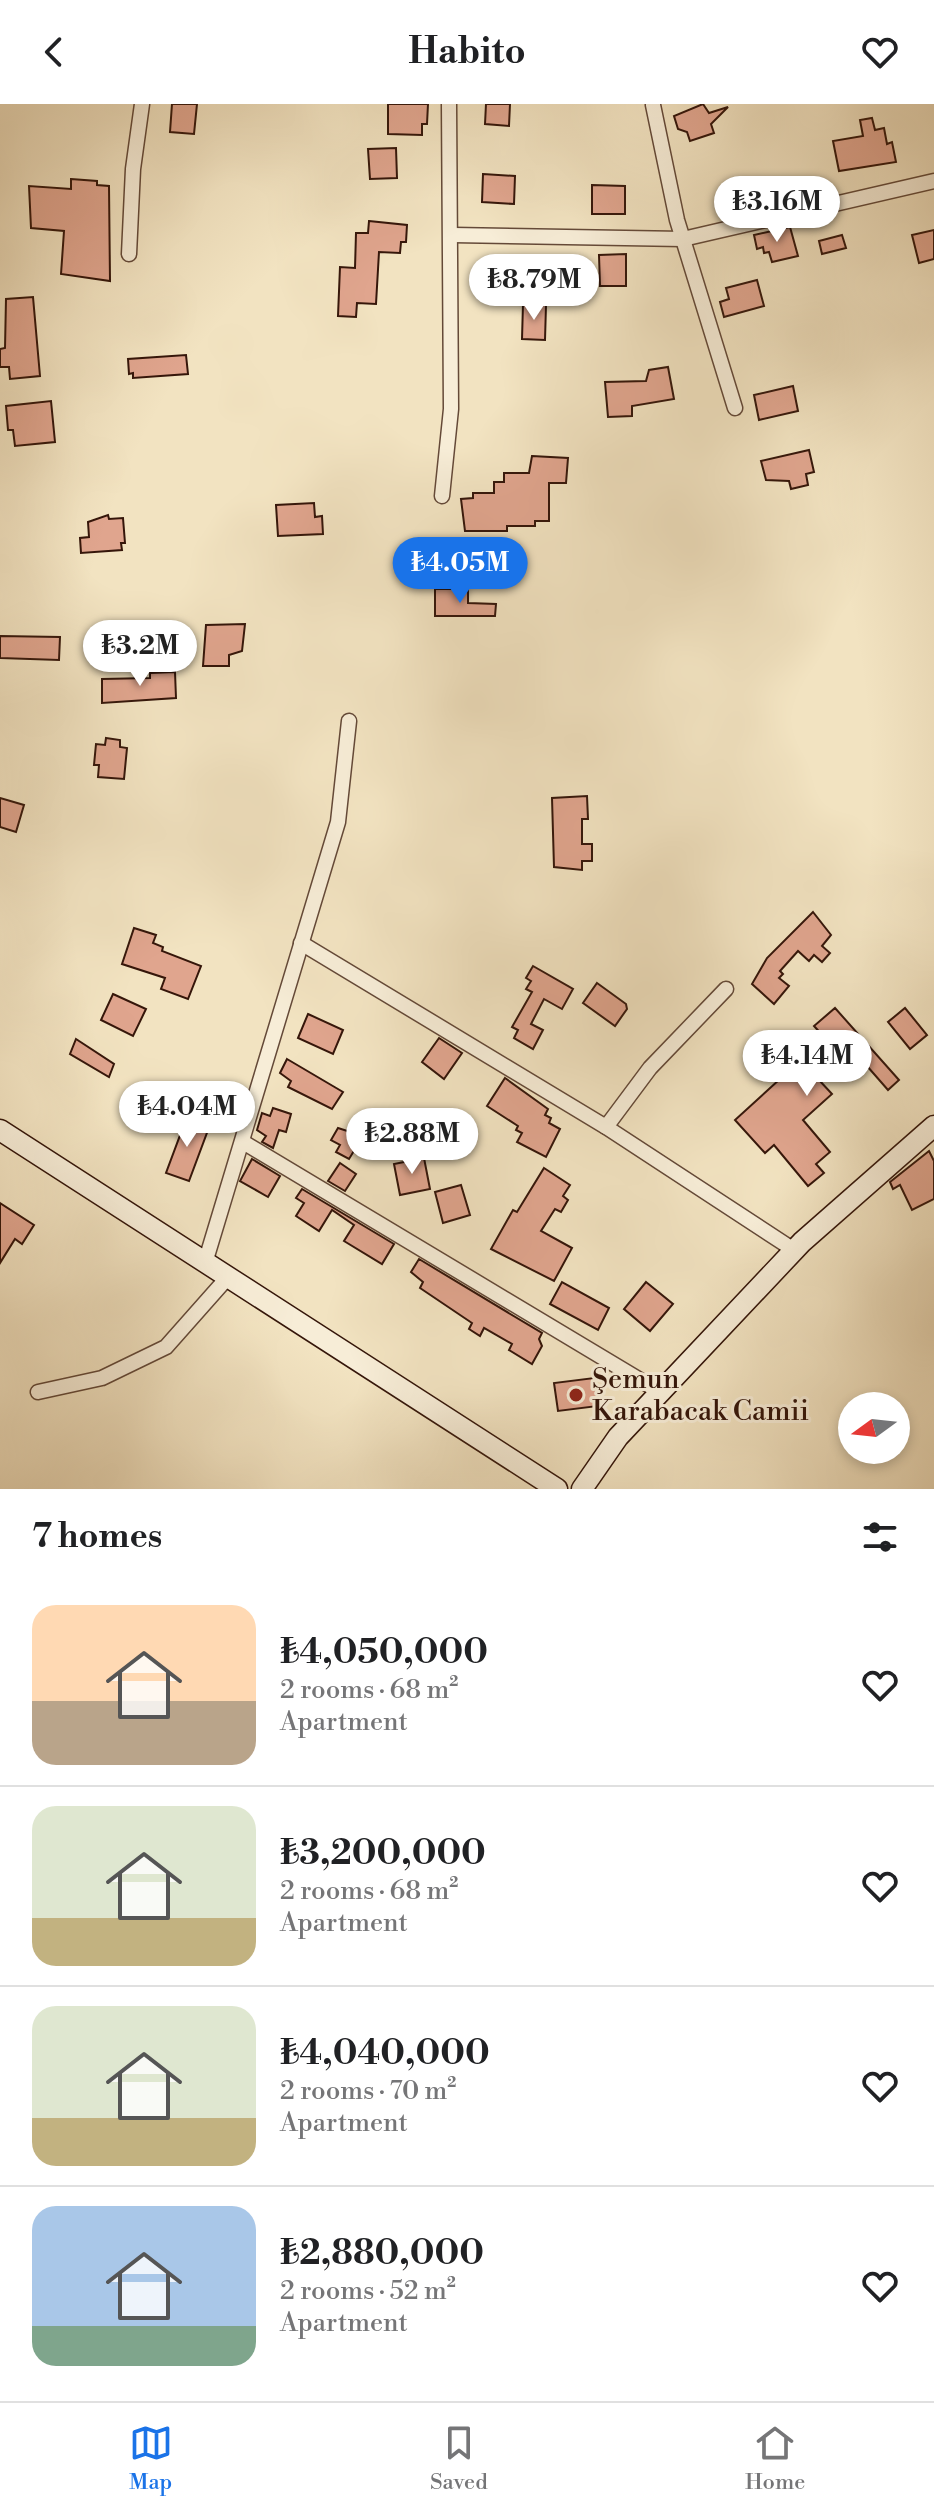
<!DOCTYPE html>
<html lang="en">
<head>
<meta charset="utf-8">
<style>
	:root { --surface:#fff; --page:#f2f2f2; --text:#202124; --muted:#757577; --line:#e0e0e0; --accent:#1a73e8 }
	body { margin:0; font-family:"Libre Bodoni",serif; background:var(--page); color:var(--text); height:100vh; display:flex; flex-direction:column; font-size:30px; white-space:nowrap }
	* { box-sizing:border-box; margin:0 }
	p { font-size:26px; color:var(--muted) }
	.icon { flex:none; width:44px; height:44px; fill:none; stroke:currentColor; stroke-width:2; stroke-linecap:round; stroke-linejoin:round }
	.map { position:relative; height:1385px; overflow:hidden }
	.details { display:flex; flex-direction:column; background:var(--surface); flex:1 }
	.details>* { flex:none }
	.needle { width:52px; rotate:255deg }
	.tools { position:absolute; left:838px; top:1288px; display:grid; gap:16px }
	.tools a { display:grid; place-items:center; width:72px; height:72px; border-radius:50%; background:var(--surface); box-shadow:0 4px 12px #0003; font-size:40px }
	.price { position:absolute; translate:-50% -68px; padding:0 18px; border-radius:28px; background:#fff; color:#222; font-size:26px; line-height:52px; filter:drop-shadow(0 2px 4px #0008) }
	.price::after { content:''; position:absolute; left:50%; top:48px; width:24px; height:18px; margin-left:-12px; background:inherit; clip-path:polygon(0 0,100% 0,50% 100%) }
	.price.selected { background:var(--accent); color:#fff }
	ul { padding:0; list-style:none }
	li { display:flex; align-items:center; gap:24px; height:200px; padding:0 32px }
	li+li { border-top:2px solid var(--line) }
	li span { display:grid; place-items:center; flex:none; width:224px; height:160px; border-radius:24px; color:#555 }
	li>.icon { margin-inline-start:auto }
	span .icon { width:96px; height:96px; fill:#fffc; stroke-width:1 }
	li b { font-size:34px }
	h2 { display:flex; justify-content:space-between; align-items:center; height:96px; padding:0 32px; font-size:34px }
	header { display:flex; justify-content:space-between; align-items:center; height:104px; padding:0 32px; background:var(--surface); font-size:36px; font-weight:800 }
	.dock { display:flex; justify-content:space-around; align-items:center; height:112px; border-top:2px solid var(--line); background:var(--surface); font-size:22px; color:var(--muted) }
	.dock a { display:grid; justify-items:center; gap:4px }
	.dock .selected { color:var(--accent) }
	.map>svg:first-child { display:block }
	.building { fill:#e0a58e; stroke:#35160a; stroke-width:2 }
	.lines { fill:none; stroke-linecap:round; stroke-linejoin:round }
	.street-casing { stroke:#644938; stroke-width:17 }
	.secondary-casing { stroke:#35160a; stroke-width:23 }
	.street { stroke:#f7edd7; stroke-width:14 }
	.secondary { stroke:#f7edd7; stroke-width:20 }
	.poi-dot { fill:#8f2418; stroke:#f7edd7; stroke-width:3 }
	.labels { text-anchor:middle; dominant-baseline:central; stroke-width:6; stroke-linejoin:round; paint-order:stroke }
	.poi-label { font-size:28px; fill:#35160a; stroke:#f7edd7; text-anchor:start }
</style>
</head>
<body>
<header><svg class="icon" aria-label="back" viewBox="0 0 24 24"><path d="M15 5l-7 7 7 7"/></svg>Habito<svg class="icon" aria-label="heart" viewBox="0 0 24 24"><path d="M12 20l-8-8c-3-5 5-10 8-4 3-6 11-1 8 4z"/></svg></header>
<div class="map">
<svg width="934" height="1385" viewBox="0 0 934 1385">
	<rect width="100%" height="100%" fill="#f2e3c1"/>
	<filter id="stains"><feTurbulence type="fractalNoise" baseFrequency=".0025" numOctaves="4"/><feColorMatrix values="0 0 0 0 .2 0 0 0 0 .09 0 0 0 0 .02 0 0 0 .5 -.17"/></filter>
	<radialGradient id="worn" r=".72"><stop offset=".6" stop-color="#630" stop-opacity="0"/><stop offset="1" stop-color="#630" stop-opacity=".3"/></radialGradient>
	<g class="building">
		<path d="M172 0H197L194 30 170 28Z"/>
		<path d="M388 0H428L427 20H422V31L388 30Z"/>
		<path d="M486 0H510L509 22 485 20Z"/>
		<path d="M703 0 709 9 728 3 711 20 714 29 690 37 687 28 678 25 674 12Z"/>
		<path d="M872 14 875 26 884 24 887 40 892 38 896 58 839 67 833 37 863 32 860 16Z"/>
		<path d="M396 44 397 74 370 75 368 45Z"/>
		<path d="M483 70 515 72 514 100 482 98Z"/>
		<path d="M71 75 97 77V81L109 82 110 177 61 170 64 127 31 124 29 82 71 85Z"/>
		<path d="M592 81 625 82V110H592Z"/>
		<path d="M369 117 407 121 406 138H401L400 149 379 148 376 200 357 199 356 213 338 212 340 163 355 164 356 129H368Z"/>
		<path d="M790 123 798 152 772 158 769 148 764 149 763 143 757 145 754 131Z"/>
		<path d="M934 126V155L919 159 912 131Z"/>
		<path d="M842 131 846 144 822 150 819 137Z"/>
		<path d="M626 150V182H600L599 151Z"/>
		<path d="M757 176 764 202 724 213 720 198 729 195 726 184Z"/>
		<path d="M33 193 40 272 10 275 9 263H0V245L5 244 6 195Z"/>
		<path d="M523 200 546 201 545 236 522 235Z"/>
		<path d="M186 251 188 270 133 274V269L129 270 128 255Z"/>
		<path d="M668 263 674 295 632 302V312L608 313 605 278 646 277 649 266Z"/>
		<path d="M793 282 798 307 759 316 754 291Z"/>
		<path d="M51 297 55 338 15 342 13 326H8L6 302Z"/>
		<path d="M809 346 814 368 806 370 808 381 791 385 789 377 766 376 761 357Z"/>
		<path d="M532 352 568 354 566 379H549V417H535V422H507V427H465L461 395 473 394V389H494V378H504V369H529Z"/>
		<path d="M314 399 315 413 322 412 323 430 278 432 276 401Z"/>
		<path d="M108 411 109 415 123 414 125 439H121L122 446 81 449 80 434 89 433 88 418Z"/>
		<path d="M435 485H468V499L496 500 495 512H435Z"/>
		<path d="M245 520 242 547 229 551V562H203L206 521Z"/>
		<path d="M0 532 60 533 59 556 0 554Z"/>
		<path d="M175 568 176 594 102 599V575L150 574V569Z"/>
		<path d="M106 634 120 636V643L127 644 124 675 98 673 99 661H94L96 640 105 641Z"/>
		<path d="M587 692 588 715H582V740H592V757H582V766L554 763 552 694Z"/>
		<path d="M0 694 24 701 16 728 0 723Z"/>
		<path d="M813 808 831 831 822 842 830 849 822 858 814 851 809 857 798 847 780 867 783 870 779 874 789 882 774 900 752 880 767 854Z"/>
		<path d="M134 824 156 831 153 839 163 843 162 847 201 862 188 895 161 885 165 874 122 860Z"/>
		<path d="M533 862 573 885 562 905 544 895 531 920 543 926 533 945 514 934 518 926 512 923 532 888 526 885 531 877 526 874Z"/>
		<path d="M597 879 626 900 627 905 615 922 583 899Z"/>
		<path d="M113 890 146 905 133 932 101 916Z"/>
		<path d="M835 904 899 976 888 986 853 946 819 976 832 990 803 1016 830 1048 816 1060 824 1069 808 1082 774 1041 765 1049 735 1016 825 934 814 922Z"/>
		<path d="M905 904 927 931 910 945 888 918Z"/>
		<path d="M308 910 343 926 333 950 298 934Z"/>
		<path d="M439 934 462 949 444 975 422 958Z"/>
		<path d="M76 935 114 960 109 973 70 950Z"/>
		<path d="M287 955 343 988 332 1005 288 983 291 977 280 969Z"/>
		<path d="M505 974 548 1005 545 1011 551 1014 549 1019 560 1025 546 1053 517 1038 522 1029 516 1026 518 1022 487 1002Z"/>
		<path d="M273 1004 291 1010 286 1028 279 1026 273 1044 262 1038 266 1032 257 1026 262 1009 270 1012Z"/>
		<path d="M188 1010 208 1026 189 1077 166 1069Z"/>
		<path d="M338 1024 363 1032 349 1055 336 1048 340 1041 331 1036Z"/>
		<path d="M929 1047 934 1057V1095L912 1106 900 1081 893 1085 890 1078Z"/>
		<path d="M424 1054 430 1085 400 1091 394 1060Z"/>
		<path d="M252 1055 280 1072 268 1093 240 1077Z"/>
		<path d="M340 1059 356 1070 345 1087 328 1077Z"/>
		<path d="M544 1064 570 1081 563 1092 568 1096 561 1108 555 1105 541 1127 572 1144 554 1177 491 1145 513 1106 517 1108Z"/>
		<path d="M461 1081 470 1111 443 1119 435 1088Z"/>
		<path d="M302 1085 394 1140 382 1160 344 1137 354 1121 332 1106 319 1127 296 1112 304 1099 296 1094Z"/>
		<path d="M0 1099 34 1121 22 1140 15 1135 0 1159Z"/>
		<path d="M419 1155 542 1229 539 1235 542 1242 532 1260 509 1246 512 1240 484 1224 480 1232 469 1225 472 1219 420 1184 423 1178 411 1168Z"/>
		<path d="M562 1178 609 1204 598 1226 550 1200Z"/>
		<path d="M646 1178 673 1200 650 1227 624 1205Z"/>
		<path d="M594 1274 598 1302 558 1307 554 1279Z"/>
	</g>
	<g class="lines">
		<g class="street-casing">
			<g id="street">
				<path d="M653 1 677 116 735 304"/>
				<path d="M453 131 683 135 934 77"/>
				<path d="M129 150 133 65 142 0"/>
				<path d="M442 392 451 305 449 0"/>
				<path d="M301 839 606 1023 794 1146"/>
				<path d="M606 1023 650 964 726 885"/>
				<path d="M243 1038 660 1288"/>
				<path d="M205 1159 338 718 349 617"/>
				<path d="M38 1288 102 1274 166 1243 228 1173"/>
			</g>
		</g>
		<g class="secondary-casing">
			<g id="secondary">
				<path d="M0 1026 557 1385"/>
				<path d="M582 1385 618 1333 802 1138 934 1022"/>
			</g>
		</g>
		<use href="#street" class="street"/>
		<use href="#secondary" class="secondary"/>
	</g>
	<circle class="poi-dot" cx="576" cy="1291" r="8"/>
	<g class="labels">
		<g class="poi-label">
			<text x="592" y="1275">Şemun<tspan x="592" dy="32">Karabacak Camii</tspan></text>
		</g>
	</g>
	<rect width="100%" height="100%" filter="url(#stains)"/>
	<rect width="100%" height="100%" fill="url(#worn)"/>
</svg>
<div class="tools">
<a><svg class="needle" viewBox="-14 -14 28 28"><path d="M0-13l5 13h-10z" fill="#e53935"/><path d="M0 13l5-13h-10z" fill="#757577"/></svg></a>
</div>
<b class="price" style="left:777px;top:140px">₺3.16M</b>
<b class="price" style="left:534px;top:218px">₺8.79M</b>
<b class="price selected" style="left:460px;top:501px">₺4.05M</b>
<b class="price" style="left:140px;top:584px">₺3.2M</b>
<b class="price" style="left:807px;top:994px">₺4.14M</b>
<b class="price" style="left:187px;top:1045px">₺4.04M</b>
<b class="price" style="left:412px;top:1072px">₺2.88M</b>
</div>
<section class="details">
<h2>7 homes<svg class="icon" aria-label="filters" viewBox="0 0 24 24"><path d="M4 7h16M4 17h16"/><circle cx="9" cy="7" r="2"/><circle cx="15" cy="17" r="2"/></svg></h2>
<ul>
<li><span style="background:linear-gradient(#ffd9b3 60%,#b9a48a 0)"><svg class="icon" aria-label="home" viewBox="0 0 24 24"><path d="M3 11l9-7 9 7M6 9v11h12V9"/></svg></span><div><b>₺4,050,000</b><p>2 rooms · 68 m²</p><p>Apartment</p></div><svg class="icon" aria-label="heart" viewBox="0 0 24 24"><path d="M12 20l-8-8c-3-5 5-10 8-4 3-6 11-1 8 4z"/></svg></li>
<li><span style="background:linear-gradient(#dfe7d0 70%,#c2b280 0)"><svg class="icon" aria-label="home" viewBox="0 0 24 24"><path d="M3 11l9-7 9 7M6 9v11h12V9"/></svg></span><div><b>₺3,200,000</b><p>2 rooms · 68 m²</p><p>Apartment</p></div><svg class="icon" aria-label="heart" viewBox="0 0 24 24"><path d="M12 20l-8-8c-3-5 5-10 8-4 3-6 11-1 8 4z"/></svg></li>
<li><span style="background:linear-gradient(#dfe7d0 70%,#c2b280 0)"><svg class="icon" aria-label="home" viewBox="0 0 24 24"><path d="M3 11l9-7 9 7M6 9v11h12V9"/></svg></span><div><b>₺4,040,000</b><p>2 rooms · 70 m²</p><p>Apartment</p></div><svg class="icon" aria-label="heart" viewBox="0 0 24 24"><path d="M12 20l-8-8c-3-5 5-10 8-4 3-6 11-1 8 4z"/></svg></li>
<li><span style="background:linear-gradient(#a9c7e8 75%,#7fa58c 0)"><svg class="icon" aria-label="home" viewBox="0 0 24 24"><path d="M3 11l9-7 9 7M6 9v11h12V9"/></svg></span><div><b>₺2,880,000</b><p>2 rooms · 52 m²</p><p>Apartment</p></div><svg class="icon" aria-label="heart" viewBox="0 0 24 24"><path d="M12 20l-8-8c-3-5 5-10 8-4 3-6 11-1 8 4z"/></svg></li>
</ul>
</section>
<nav class="dock">
<a class="selected"><svg class="icon" aria-label="map" viewBox="0 0 24 24"><path d="M3 6l6-2 6 2 6-2v14l-6 2-6-2-6 2zM9 4v14M15 6v14"/></svg>Map</a>
<a><svg class="icon" aria-label="saved" viewBox="0 0 24 24"><path d="M7 4h10v16l-5-4-5 4z"/></svg>Saved</a>
<a><svg class="icon" aria-label="home" viewBox="0 0 24 24"><path d="M3 11l9-7 9 7M6 9v11h12V9"/></svg>Home</a>
</nav>
</body>
</html>
